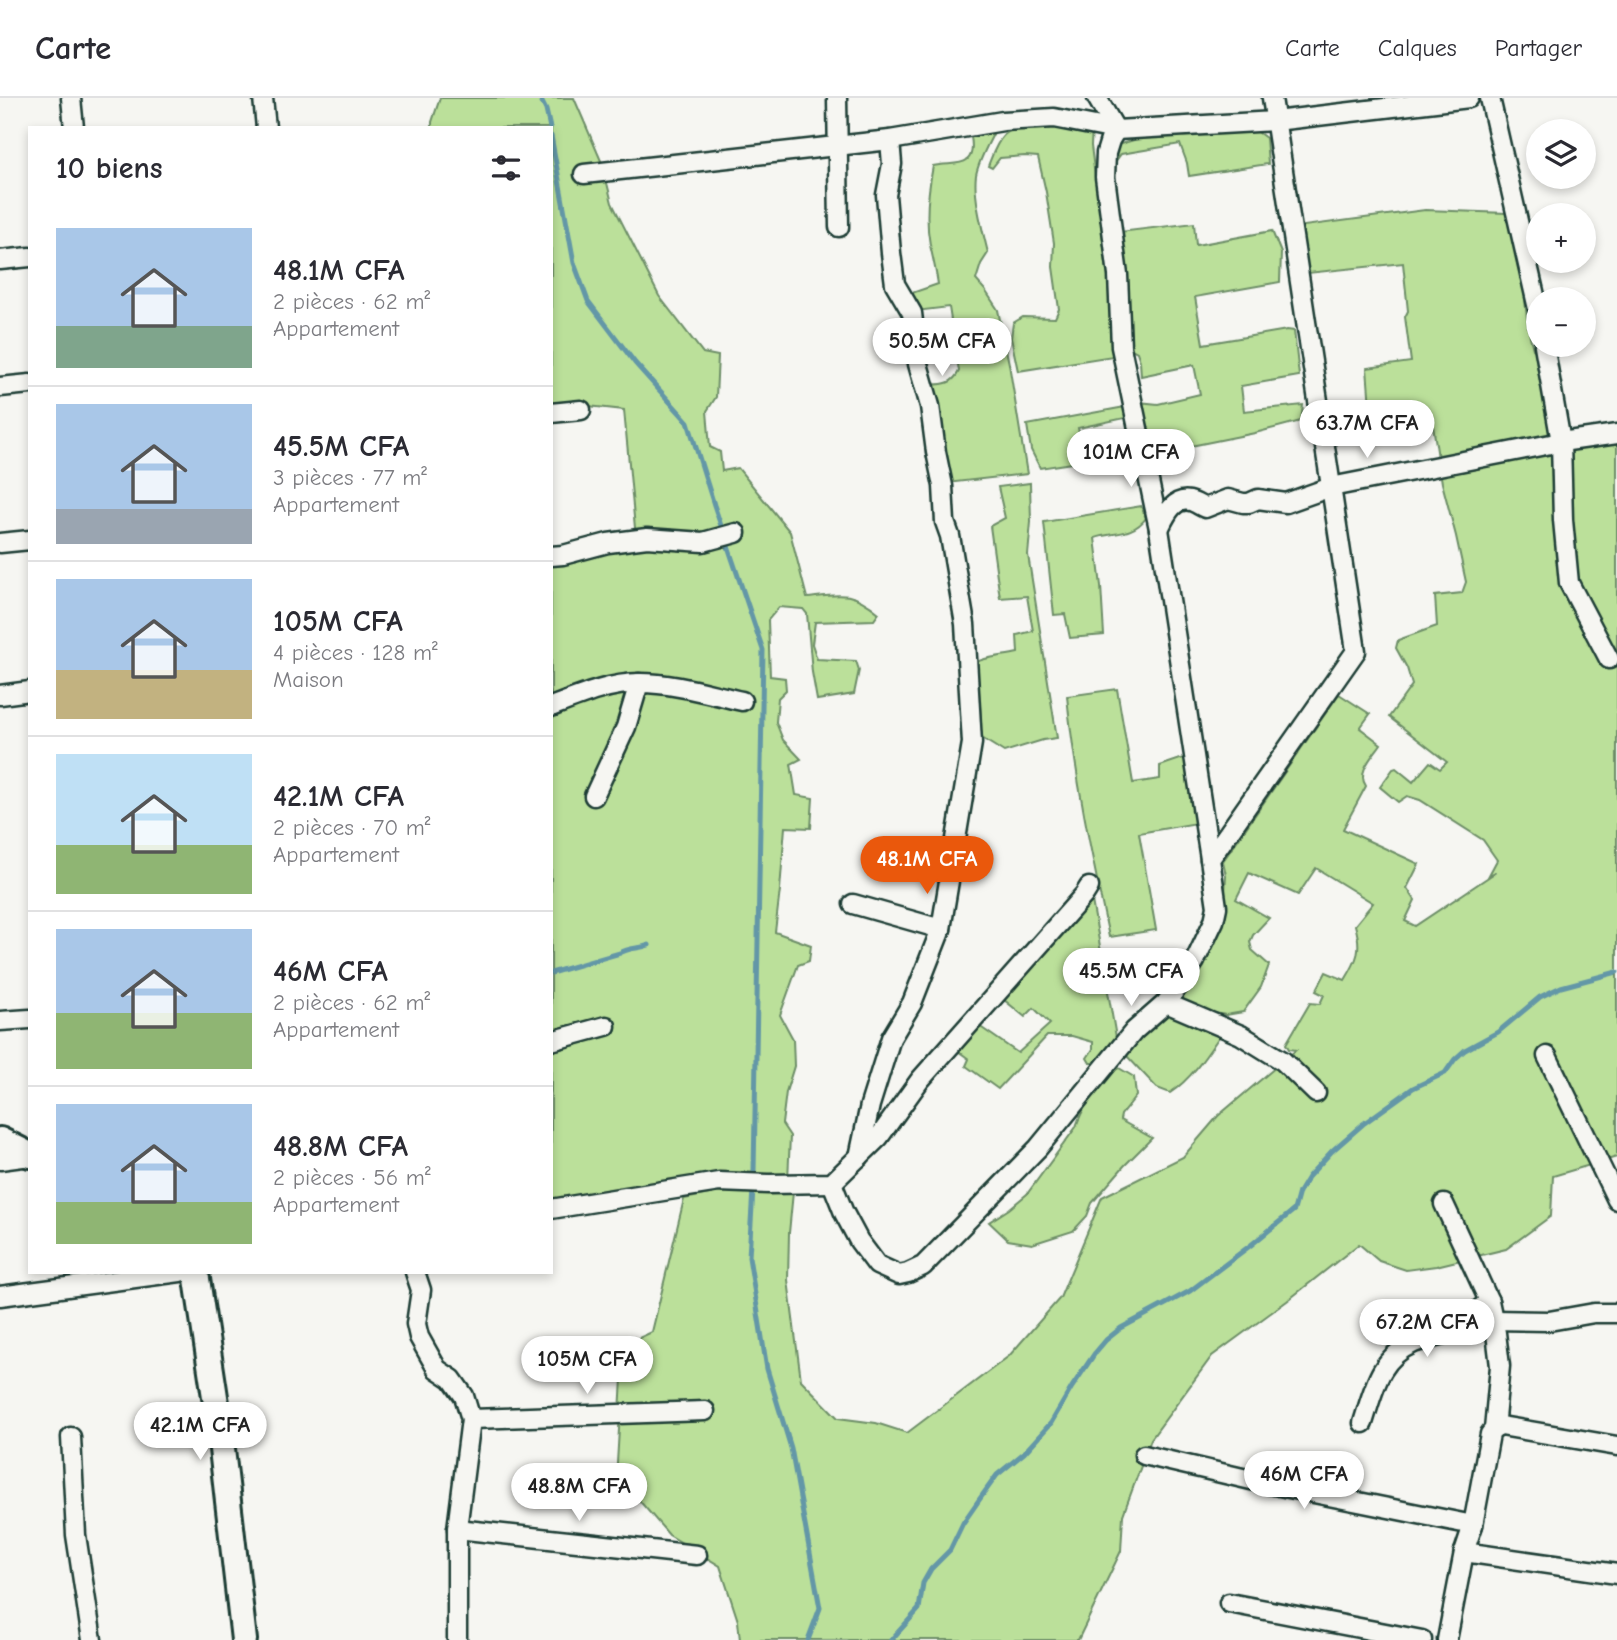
<!DOCTYPE html>
<html lang="fr">
<head>
<meta charset="utf-8">
<style>
	:root { --surface:#fff; --page:#f2f2f3; --text:#2b2b33; --muted:#7c7c81; --line:#e1e1e2; --accent:#ea580c }
	body { margin:0; font-family:"Comic Neue",sans-serif; background:var(--page); color:var(--text); height:100vh; display:flex; flex-direction:column; font-size:26px; white-space:nowrap }
	* { box-sizing:border-box; margin:0 }
	p { font-size:23px; color:var(--muted) }
	.icon { flex:none; width:38px; height:38px; fill:none; stroke:currentColor; stroke-width:2; stroke-linecap:round; stroke-linejoin:round }
	.map { position:relative; flex:1; overflow:hidden }
	.side { position:absolute; left:28px; top:28px; width:525px; height:1148px; display:flex; flex-direction:column; background:var(--surface); border-radius:0px; box-shadow:0 4px 10px #0003 }
	.side>* { flex:none }
	.buttons { position:absolute; left:1526px; top:21px; display:grid; gap:14px }
	.buttons a { display:grid; place-items:center; width:70px; height:70px; border-radius:50%; background:var(--surface); box-shadow:0 4px 10px #0003; font-size:35px }
	.price { position:absolute; translate:-50% -60px; padding:0 16px; border-radius:24px; background:#fff; color:#222; font-size:23px; line-height:46px; filter:drop-shadow(0 2px 4px #0008) }
	.price::after { content:''; position:absolute; left:50%; top:42px; width:21px; height:16px; margin-left:-10px; background:inherit; clip-path:polygon(0 0,100% 0,50% 100%) }
	.price.active { background:var(--accent); color:#fff }
	ul { padding:0; list-style:none }
	li { display:flex; align-items:center; gap:21px; height:175px; padding:0 28px }
	li+li { border-top:2px solid var(--line) }
	li span { display:grid; place-items:center; flex:none; width:196px; height:140px; border-radius:0px; color:#555 }
	li>.icon { margin-inline-start:auto }
	span .icon { width:84px; height:84px; fill:#fffc; stroke-width:1 }
	li b { font-size:30px }
	h2 { display:flex; justify-content:space-between; align-items:center; height:84px; padding:0 28px; font-size:30px }
	header { display:flex; align-items:center; gap:42px; box-sizing:border-box; height:98px; padding:0 35px; background:var(--surface); border-bottom:2px solid var(--line) }
	header strong { font-size:33px }
	nav { display:flex; gap:38px; margin-inline-start:auto; font-size:24px }
	.map>svg:first-child { display:block }
	.green { fill:#bbe09a; stroke:#6d8e67; stroke-width:2 }
	.lines { fill:none; stroke-linecap:round; stroke-linejoin:round }
	.stream { stroke:#6397a7; stroke-width:5 }
	.street-casing { stroke:#1f3d34; stroke-width:23 }
	.secondary-casing { stroke:#1f3d34; stroke-width:30 }
	.street { stroke:#f6f6f2; stroke-width:18 }
	.secondary { stroke:#f6f6f2; stroke-width:24 }
</style>
</head>
<body>
<header>
<strong>Carte</strong>
<nav><a>Carte</a><a>Calques</a><a>Partager</a></nav>
</header>
<div class="map">
<svg width="1617" height="1542" viewBox="0 0 1617 1542">
	<rect width="100%" height="100%" fill="#f6f6f2"/>
	<filter id="ink" filterUnits="userSpaceOnUse"><feTurbulence type="fractalNoise" baseFrequency=".0143" numOctaves="2"/><feDisplacementMap in="SourceGraphic" scale="14" xChannelSelector="R" yChannelSelector="G"/><feConvolveMatrix kernelMatrix="1 2 1 2 8 2 1 2 1" color-interpolation-filters="sRGB"/></filter>
	<g filter="url(#ink)">
		<g class="green">
			<path d="M440 0H574L602 65 612 105 659 198 703 255 718 258 716 299 707 313 710 349 720 354 722 373 738 370 790 434 807 500C841 496 851 492 879 515L874 522 815 524 812 546 817 561 856 563 859 572 854 596 817 602 812 574 807 516 803 511 779 509 768 522 770 578 785 580 786 592 778 600 776 624 783 642 801 661 791 666 796 697 813 700 811 730 785 729 780 792 775 834 811 847 809 863 798 867 780 917 793 941 794 968 786 994 782 1026 790 1038 788 1082 551 1111V463L592 458 635 430 624 312 588 308 551 309V30H432V24Z"/>
			<path d="M983 22 996 30C989 45 979 61 976 77 973 98 983 134 988 155L981 166 976 182 985 192 998 212 1009 266 1027 376 947 385 926 287C941 286 952 288 959 273L949 209 916 213 909 196 938 186C936 173 933 160 930 147 925 121 928 93 933 68 954 63 977 73 971 39Z"/>
			<path d="M1060 23 1092 29 1091 48 1113 218V258L1018 273 1011 240 1013 225 1023 219 1055 220 1059 211 1053 169 1054 145 1046 94 1038 59 1025 58 1000 60 992 70 988 68C992 58 996 45 1004 37 1014 27 1045 25 1060 23Z"/>
			<path d="M1252 30 1266 40 1268 66 1189 78 1187 65 1180 46 1121 56 1115 64 1112 72 1120 134 1194 125 1196 147 1272 133 1281 155 1280 184 1195 199 1203 246 1287 232 1294 233 1299 278 1241 288 1244 313 1303 307 1301 323 1255 335 1181 350 1152 360 1138 304 1158 306 1200 296 1194 267 1141 278 1140 263 1137 254 1128 249 1109 93 1114 48 1137 41Z"/>
			<path d="M1425 112 1507 115 1524 192 1528 230 1533 251 1542 259 1556 337 1578 349 1617 345V1059L1553 1078 1551 1118 1506 1151 1436 1168 1406 1172 1379 1163 1359 1146 1287 1203 1212 1258 1151 1341 1123 1417 1121 1453 1078 1542H740L738 1523 720 1468 669 1437 638 1401 616 1382 624 1247 652 1234 684 1101 735 1091 793 1094 789 1135 788 1182 801 1282 838 1320 876 1325 907 1335 1009 1258 1060 1200 1102 1099 1183 1059 1218 1018 1296 952 1289 951 1286 946 1310 905 1320 906 1324 897 1316 893 1326 874 1345 882C1358 861 1362 851 1355 827L1373 805 1316 770 1298 797 1249 775 1236 801 1269 820 1253 837 1250 844 1252 852 1269 867 1261 889 1243 914 1226 917 1203 913 1186 907 1180 899 1224 815 1226 777 1223 763 1339 596 1370 616 1360 630 1381 646C1373 658 1356 674 1366 688L1343 731 1419 766 1407 790 1415 802 1405 823 1415 828 1496 774 1489 777 1497 762 1483 742 1420 702 1407 698 1398 704 1380 689 1393 671 1396 670 1413 684 1430 664 1440 671 1447 664 1389 619 1412 587 1407 570 1396 550 1398 542 1437 528 1435 498 1462 495 1466 484 1456 438 1442 385 1432 321 1325 330 1324 314 1370 309 1367 270 1411 264 1405 219 1408 213 1403 165 1308 175 1296 129Z"/>
			<path d="M1125 309V320L1078 330 1085 363 1040 370 1031 352 1027 327Z"/>
			<path d="M1030 385 1031 424 1028 457 1057 640 1043 642 1004 654 977 637 981 622 977 564C985 559 1007 558 1018 555L1017 537 1033 533 1027 498 1000 500 990 428 1005 420 998 389Z"/>
			<path d="M1141 408 1146 420C1133 438 1113 434 1095 440L1101 488 1104 537 1070 540 1065 516 1054 517 1044 424Z"/>
			<path d="M1117 591 1133 685 1160 681V668L1186 659 1197 725 1139 735 1156 832 1109 839C1092 759 1075 680 1067 598Z"/>
			<path d="M1091 797 1117 945 1097 965H1090L1087 960 1093 951V944L1072 938H1047L998 991 966 968 969 961 958 953 979 928 1018 955 1050 926 1034 910 1025 919 1003 901Z"/>
			<path d="M1163 915 1190 921 1221 936C1206 958 1192 980 1170 995L1157 990 1125 956Z"/>
			<path d="M1119 970 1134 979 1136 998 1121 1017 1120 1022 1152 1040 1124 1068 1092 1105 1087 1118 1073 1133 1032 1146 1008 1142 989 1124 1009 1111 1027 1096 1076 1029C1083 1006 1099 990 1114 972Z"/>
		</g>
		<g class="lines">
			<g class="stream">
				<path d="M540 0 546 12 550 30"/>
				<path d="M551 38 574 165 588 203 635 265 688 324 714 407 763 552 754 1074 749 1159 767 1271 791 1350 820 1510 808 1542"/>
				<path d="M551 875 620 855C629 849 639 851 649 847"/>
				<path d="M891 1542 919 1511 923 1485 931 1471 950 1452 963 1425 979 1402 997 1377 1024 1355 1051 1325 1072 1289 1095 1255 1106 1242 1121 1230 1190 1193 1251 1147 1294 1112 1299 1094 1308 1079 1332 1053 1363 1026 1413 990 1445 975 1455 961 1465 952 1498 934 1540 899 1561 889 1617 874"/>
			</g>
			<g class="street-casing">
				<g id="street">
					<path d="M71 0 74 30"/>
					<path d="M263 0 266 30"/>
					<path d="M837 0 839 129"/>
					<path d="M1097 0 1116 32"/>
					<path d="M1490 0 1538 211"/>
					<path d="M1116 32 1110 42 1106 55 1105 79 1118 177 1121 249 1159 431 1210 761"/>
					<path d="M584 76 890 42 1003 23 1054 20 1116 32 1275 23 1469 0"/>
					<path d="M0 162 30 159"/>
					<path d="M1544 247 1561 344 1563 422 1569 485 1609 561"/>
					<path d="M0 289 30 286"/>
					<path d="M551 315 581 312"/>
					<path d="M1159 431C1165 419 1173 399 1190 403 1195 404 1200 408 1205 410L1228 401 1243 405H1249L1258 401 1286 405 1331 389 1561 344 1617 336"/>
					<path d="M0 445 30 442"/>
					<path d="M551 458 563 457 608 445 647 440 703 444 736 435"/>
					<path d="M0 597 30 593"/>
					<path d="M551 609C579 598 610 585 640 585 674 585 709 596 742 603"/>
					<path d="M594 698 626 629 639 585"/>
					<path d="M853 806 941 831"/>
					<path d="M1166 905 1241 937 1283 963 1316 995"/>
					<path d="M0 923 30 921"/>
					<path d="M551 943 606 928"/>
					<path d="M1547 958 1617 1102"/>
					<path d="M859 1059 870 1007 891 940 912 905 941 831 972 645 965 526 950 438 945 424 943 388 936 354 930 308 918 266 912 215 895 186 891 155 886 97 892 66 890 42"/>
					<path d="M0 1062 30 1058"/>
					<path d="M832 1085 844 1115 859 1143 877 1167 899 1177 908 1175 923 1168 1038 1050 1134 933 1166 905 1183 881 1195 863 1214 823 1217 809 1210 761 1356 553 1272 0"/>
					<path d="M1444 1106 1489 1203 1496 1235 1500 1268 1494 1331 1490 1336 1473 1427 1464 1454 1447 1542"/>
					<path d="M551 1111 719 1084 769 1086 832 1085 879 1039 920 982 1084 797 1089 789"/>
					<path d="M415 1174 421 1192 416 1226 419 1239 437 1271 452 1281 464 1298 471 1321 457 1431V1542"/>
					<path d="M0 1198 180 1174"/>
					<path d="M1493 1222 1549 1223 1594 1215H1617"/>
					<path d="M471 1321 705 1313"/>
					<path d="M1363 1325C1374 1291 1379 1260 1414 1245 1426 1240 1439 1240 1451 1234 1465 1226 1477 1213 1489 1203"/>
					<path d="M1494 1331 1501 1328 1617 1348"/>
					<path d="M71 1339 76 1437 92 1542"/>
					<path d="M1144 1357 1264 1385 1473 1427"/>
					<path d="M457 1431 697 1457"/>
					<path d="M1464 1454 1617 1476"/>
					<path d="M1229 1505 1422 1542"/>
				</g>
			</g>
			<g class="secondary-casing">
				<g id="secondary">
					<path d="M0 1042 30 1057"/>
					<path d="M194 1174 197 1181 219 1325 244 1542"/>
				</g>
			</g>
			<use href="#street" class="street"/>
			<use href="#secondary" class="secondary"/>
		</g>
	</g>
</svg>
<div class="buttons">
<a><svg class="icon" aria-label="layers" viewBox="0 0 24 24"><path d="M12 4l9 5-9 5-9-5zM3 14l9 5 9-5"/></svg></a>
<a>+</a>
<a>−</a>
</div>
<b class="price" style="left:942px;top:280px">50.5M CFA</b>
<b class="price" style="left:1367px;top:362px">63.7M CFA</b>
<b class="price" style="left:1131px;top:391px">101M CFA</b>
<b class="price active" style="left:927px;top:798px">48.1M CFA</b>
<b class="price" style="left:1131px;top:910px">45.5M CFA</b>
<b class="price" style="left:1427px;top:1261px">67.2M CFA</b>
<b class="price" style="left:587px;top:1298px">105M CFA</b>
<b class="price" style="left:200px;top:1364px">42.1M CFA</b>
<b class="price" style="left:1304px;top:1413px">46M CFA</b>
<b class="price" style="left:579px;top:1425px">48.8M CFA</b>
<section class="side">
<h2>10 biens<svg class="icon" aria-label="filters" viewBox="0 0 24 24"><path d="M4 7h16M4 17h16"/><circle cx="9" cy="7" r="2"/><circle cx="15" cy="17" r="2"/></svg></h2>
<ul>
<li><span style="background:linear-gradient(#a9c7e8 70%,#7fa58c 0)"><svg class="icon" aria-label="home" viewBox="0 0 24 24"><path d="M3 11l9-7 9 7M6 9v11h12V9"/></svg></span><div><b>48.1M CFA</b><p>2 pièces · 62 m²</p><p>Appartement</p></div></li>
<li><span style="background:linear-gradient(#a9c7e8 75%,#9aa5b1 0)"><svg class="icon" aria-label="home" viewBox="0 0 24 24"><path d="M3 11l9-7 9 7M6 9v11h12V9"/></svg></span><div><b>45.5M CFA</b><p>3 pièces · 77 m²</p><p>Appartement</p></div></li>
<li><span style="background:linear-gradient(#a9c7e8 65%,#c2b280 0)"><svg class="icon" aria-label="home" viewBox="0 0 24 24"><path d="M3 11l9-7 9 7M6 9v11h12V9"/></svg></span><div><b>105M CFA</b><p>4 pièces · 128 m²</p><p>Maison</p></div></li>
<li><span style="background:linear-gradient(#bfe0f5 65%,#8fb573 0)"><svg class="icon" aria-label="home" viewBox="0 0 24 24"><path d="M3 11l9-7 9 7M6 9v11h12V9"/></svg></span><div><b>42.1M CFA</b><p>2 pièces · 70 m²</p><p>Appartement</p></div></li>
<li><span style="background:linear-gradient(#a9c7e8 60%,#8fb573 0)"><svg class="icon" aria-label="home" viewBox="0 0 24 24"><path d="M3 11l9-7 9 7M6 9v11h12V9"/></svg></span><div><b>46M CFA</b><p>2 pièces · 62 m²</p><p>Appartement</p></div></li>
<li><span style="background:linear-gradient(#a9c7e8 70%,#8fb573 0)"><svg class="icon" aria-label="home" viewBox="0 0 24 24"><path d="M3 11l9-7 9 7M6 9v11h12V9"/></svg></span><div><b>48.8M CFA</b><p>2 pièces · 56 m²</p><p>Appartement</p></div></li>
</ul>
</section>
</div>
</body>
</html>
